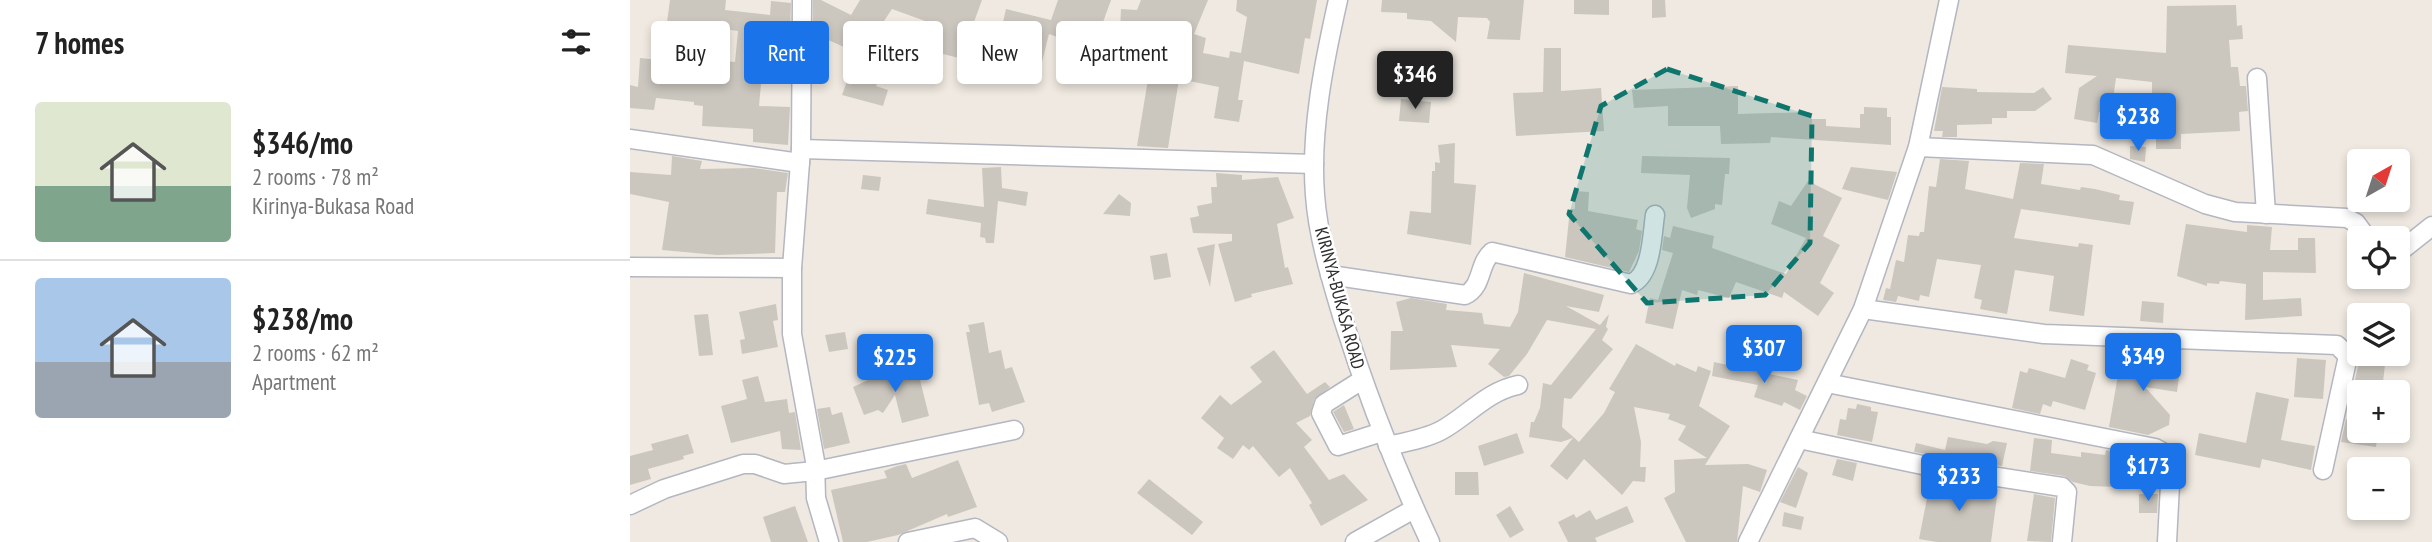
<!DOCTYPE html>
<html lang="en">
<head>
<meta charset="utf-8">
<style>
	:root { --surface:#fff; --page:#f6f6f6; --text:#222; --muted:#767676; --line:#e0e0e0; --accent:#1a73e8 }
	body { margin:0; font-family:"PT Sans Narrow",sans-serif; background:var(--page); color:var(--text); height:100vh; display:flex; flex-direction:column; font-size:26px; white-space:nowrap }
	* { box-sizing:border-box; margin:0 }
	p { font-size:23px; color:var(--muted) }
	.icon { flex:none; width:38px; height:38px; fill:none; stroke:currentColor; stroke-width:2; stroke-linecap:round; stroke-linejoin:round }
	.map { position:relative; flex:1; overflow:hidden }
	.sheet { display:flex; flex-direction:column; background:var(--surface); width:630px }
	.sheet>* { flex:none }
	.guide { position:absolute; left:21px; top:21px; width:665px; height:63px; display:flex; gap:14px }
	.needle { width:46px; rotate:39deg }
	.fabs { position:absolute; left:1717px; top:149px; display:grid; gap:14px }
	.fabs a { display:grid; place-items:center; width:63px; height:63px; border-radius:7px; background:var(--surface); box-shadow:0 4px 10px #0003; font-size:35px }
	.price { position:absolute; translate:-50% -60px; padding:0 16px; border-radius:7px; background:var(--accent); color:#fff; font-size:23px; line-height:46px; filter:drop-shadow(0 2px 4px #0008) }
	.price::after { content:''; position:absolute; left:50%; top:42px; width:21px; height:16px; margin-left:-10px; background:inherit; clip-path:polygon(0 0,100% 0,50% 100%) }
	.price.current { background:#222; color:#fff }
	ul { padding:0; list-style:none }
	li { display:flex; align-items:center; gap:21px; height:175px; padding:0 35px }
	li+li { border-top:2px solid var(--line) }
	li span { display:grid; place-items:center; flex:none; width:196px; height:140px; border-radius:7px; color:#555 }
	li>.icon { margin-inline-start:auto }
	span .icon { width:84px; height:84px; fill:#fffc; stroke-width:1 }
	li b { font-size:30px }
	h2 { display:flex; justify-content:space-between; align-items:center; height:84px; padding:0 35px; font-size:30px }
	.chip { padding:0 24px; border-radius:7px; background:var(--surface); box-shadow:0 4px 10px #0003; font-size:24px; line-height:63px }
	.chip.current { background:var(--accent); color:#fff }
	main { display:flex; flex:1; min-height:0 }
	.map>svg:first-child { display:block }
	.building { fill:#cbc7bf }
	.lines { fill:none; stroke-linecap:round; stroke-linejoin:round }
	.minor-casing { stroke:#b4b7c1; stroke-width:21 }
	.minor { stroke:#fff; stroke-width:18 }
	.marked { fill:#0f766e; fill-opacity:0.2; stroke:#0f766e; stroke-width:5; stroke-dasharray:14 9; stroke-linejoin:round }
	.labels { text-anchor:middle; dominant-baseline:central; stroke-width:5; stroke-linejoin:round; paint-order:stroke }
	.street-label { font-size:18px; fill:#2e2e2e; stroke:#fff }
</style>
</head>
<body>
<main>
<section class="sheet">
<h2>7 homes<svg class="icon" aria-label="filters" viewBox="0 0 24 24"><path d="M4 7h16M4 17h16"/><circle cx="9" cy="7" r="2"/><circle cx="15" cy="17" r="2"/></svg></h2>
<ul>
<li><span style="background:linear-gradient(#dfe7d0 60%,#7fa58c 0)"><svg class="icon" aria-label="home" viewBox="0 0 24 24"><path d="M3 11l9-7 9 7M6 9v11h12V9"/></svg></span><div><b>$346/mo</b><p>2 rooms · 78 m²</p><p>Kirinya-Bukasa Road</p></div></li>
<li><span style="background:linear-gradient(#a9c7e8 60%,#9aa5b1 0)"><svg class="icon" aria-label="home" viewBox="0 0 24 24"><path d="M3 11l9-7 9 7M6 9v11h12V9"/></svg></span><div><b>$238/mo</b><p>2 rooms · 62 m²</p><p>Apartment</p></div></li>
</ul>
</section>
<div class="map">
<svg width="1802" height="542" viewBox="0 0 1802 542">
	<rect width="100%" height="100%" fill="#efe9e1"/>
	<g class="building">
		<path d="M40 0H96L95 10 140 15 141 1 161 3 160 33 144 32 141 74 132 73 129 106 160 107 158 145 123 142V129L72 126 73 106 64 105V102L26 98 24 110 0 108V85L8 87 10 58 30 60 29 64 66 70 67 59 105 62 108 31 37 22Z"/>
		<path d="M183 0H191L221 15 230 0H352L344 22 371 31 376 9 421 20 428 0H481L463 50 419 34 407 82 382 80 381 83 359 79 360 73 335 69 337 60 309 53 295 41 300 35 292 33 295 21 262 9 248 30 261 37 255 50 262 53 246 86 258 90 253 106 212 95 227 53 183 33Z"/>
		<path d="M511 0H578L564 34 576 38 573 53 599 58 600 51 611 53 617 17 606 11 607 0H687L680 39 675 38 669 74 614 61 608 100H613L609 122 584 118 589 87 549 79 538 148 507 146 522 55 489 52 491 9 507 10Z"/>
		<path d="M752 0H894L890 40 857 39 860 22 857 18 828 17 826 42 801 21 777 19V13L751 12Z"/>
		<path d="M944 0H979V15L944 14Z"/>
		<path d="M1022 0H1035L1036 17 1022 18Z"/>
		<path d="M1606 5 1607 26 1612 25 1613 39 1599 40 1601 67H1608L1610 86H1616L1618 111 1609 112 1610 131 1551 134V149H1526V105H1522V82L1486 78 1481 113 1469 112 1467 123 1444 119 1449 88 1467 76 1435 73 1438 45 1536 53 1537 6Z"/>
		<path d="M914 48H931V91L971 88 974 131 886 136 883 93 913 92Z"/>
		<path d="M1108 86V114L1180 112 1181 119H1196V126L1230 128V114H1234V107L1257 108V117H1261V145L1141 137 1140 143 1091 144 1090 126H1038V106L1004 108 1002 90Z"/>
		<path d="M1312 87 1347 89V92L1404 93 1413 87 1422 99 1405 111H1377V118H1362V124L1327 125V137H1312L1313 131H1304Z"/>
		<path d="M771 99 801 102 799 123 769 121Z"/>
		<path d="M825 143 824 183 846 185 841 245 777 234 780 211 801 213 802 171H805V162L810 163 808 145Z"/>
		<path d="M1500 146 1516 147 1515 162 1500 159Z"/>
		<path d="M42 156 72 161 70 169 123 168 158 173 155 192H147L145 253 87 255 32 250 39 202 0 194V172L41 175Z"/>
		<path d="M1012 156 1100 158 1099 174H1095L1092 205 1085 204V209L1061 218 1057 208 1060 175 1011 173Z"/>
		<path d="M1310 159 1339 161 1335 189 1383 199 1390 163 1414 164 1411 184 1450 190 1451 187 1465 189 1490 195 1489 200 1504 202 1500 225 1391 209 1384 238 1448 247 1449 243 1463 245 1454 316 1419 311 1424 276 1385 270 1377 314 1350 309 1352 300 1344 298 1351 265 1307 259 1299 297 1290 295 1289 301 1268 296 1266 302 1253 300 1256 288 1260 289 1266 260 1274 262 1278 235 1289 236 1290 232H1294L1299 186 1306 187Z"/>
		<path d="M371 167 372 188 398 192 396 206 368 201 364 243H356L355 238 350 237 351 223 296 214 298 199 354 207 352 168Z"/>
		<path d="M1221 167 1267 172 1258 200 1212 189Z"/>
		<path d="M586 173 612 175V180L648 177 664 218 647 224 655 268 658 267 663 284 621 294 622 297 605 302 588 244 602 241V234L563 233 560 218 569 216 567 206 582 203 581 187H587Z"/>
		<path d="M233 175 251 177 249 191 231 189Z"/>
		<path d="M1178 181 1212 198 1193 236 1210 245 1190 283 1204 293 1188 316 1154 292 1152 298 1106 282 1099 298 1068 290 1067 295 1052 290 1043 329 1015 323 1020 298 1028 300 1043 253 1032 250 1034 236 1040 238 1043 226 1084 236 1082 248 1156 274 1176 238 1141 224 1149 201 1161 206Z"/>
		<path d="M945 191 959 192 958 211 1008 220 1006 229 1012 231 1009 251 999 272 935 257 940 209H945Z"/>
		<path d="M489 194 501 203 500 216 473 214Z"/>
		<path d="M1556 224 1617 232V225L1642 227 1640 250H1668V238H1685L1686 273 1633 272V300L1671 298 1672 316 1615 320 1616 284 1590 281 1589 284 1577 283V286L1547 276Z"/>
		<path d="M585 244 580 287 567 248Z"/>
		<path d="M537 253 541 277 524 280 520 256Z"/>
		<path d="M894 273 974 295 969 312 936 306 970 325 979 314 976 327 978 329 972 340 983 349 941 399 934 398 932 427 949 442 974 413 985 392 979 389 1006 344 1045 366 1046 363 1066 372 1068 366 1081 371 1069 406 1100 426 1075 465 1118 464 1137 470 1130 492 1113 486 1107 542H1056L1034 498 1045 492 1044 460 1077 458 1048 440 1056 426 1038 419 1040 414 1004 407 1011 442 1010 467H1016L1015 482 1003 481 992 495 954 459 937 480 920 466 943 438 931 442 899 437 901 422H904L910 408 913 383 921 385 966 329 917 320 897 354 879 376 874 377 858 364 870 349 821 345 827 367 760 370 761 331H773L766 302 781 298 817 304 816 310 852 313 854 324 880 327 888 312Z"/>
		<path d="M1512 301 1534 303 1533 323 1510 321Z"/>
		<path d="M146 304 148 320 143 321 148 347 112 354 110 340 115 339 109 312Z"/>
		<path d="M78 314 83 355 69 356 64 315Z"/>
		<path d="M354 322 359 353 371 350 375 369 382 367 395 402 362 412 359 403 349 405 336 332H340L338 325Z"/>
		<path d="M215 332 218 349 199 352 195 335Z"/>
		<path d="M644 350 677 394 695 382 700 387 684 400 680 416 666 423 682 440 674 447 699 480 714 474 738 500 691 526 679 505 682 503 660 468 649 477 623 446 619 450 613 445 603 459 587 448 594 438 571 418 590 395 601 405 632 382 620 367Z"/>
		<path d="M1492 352 1551 363 1547 392 1515 387 1540 415 1539 425 1518 435 1479 427Z"/>
		<path d="M1667 358 1696 360 1693 399 1664 397Z"/>
		<path d="M1441 359 1459 365 1457 370 1466 373 1455 410 1423 401 1421 407 1413 404 1410 414 1382 408 1390 371 1397 373 1399 368 1435 378Z"/>
		<path d="M1729 361 1755 365 1752 390 1724 385Z"/>
		<path d="M1084 362 1168 380 1165 390 1177 396 1170 410 1154 402 1152 406 1124 397 1128 385 1082 376Z"/>
		<path d="M290 366 293 380H290L299 416 272 423 265 395 253 413 248 410 234 415 223 387 258 371Z"/>
		<path d="M128 376 135 402 157 399 159 413 165 412 171 450 152 449 150 431 101 443 91 406 117 399 112 380Z"/>
		<path d="M1626 392 1659 399 1651 440 1685 446 1681 470 1632 459 1630 468 1565 455 1569 433 1616 443Z"/>
		<path d="M1227 404 1241 407V411L1248 412 1242 442 1207 435 1210 419 1216 420 1218 408 1226 409Z"/>
		<path d="M714 405 724 429 714 432 703 412Z"/>
		<path d="M200 407 202 415 212 412 220 443 194 449 187 409Z"/>
		<path d="M1716 419 1729 421V430H1748L1746 447 1711 442Z"/>
		<path d="M887 433 894 453 854 466 848 446Z"/>
		<path d="M58 434 64 453 53 456 54 459 18 469 21 479 0 485V456L23 450 21 444Z"/>
		<path d="M1318 437 1357 444 1363 441 1377 443 1372 466 1284 452 1286 443 1315 450Z"/>
		<path d="M1404 438 1422 440 1421 453 1451 457V452L1475 455 1476 450 1503 455V467L1515 468V488L1460 486 1443 482 1434 476 1400 471Z"/>
		<path d="M1207 459 1227 463 1223 481 1202 475Z"/>
		<path d="M328 460 347 507 318 517 317 514 268 535 237 542H213L201 490 257 478 254 471 267 466 276 464 282 478Z"/>
		<path d="M1168 467 1178 473 1166 508 1150 502Z"/>
		<path d="M825 472H848L849 495H825Z"/>
		<path d="M1301 478 1368 489 1361 542H1307L1289 539Z"/>
		<path d="M519 479 573 522 562 535 507 493Z"/>
		<path d="M1404 494 1425 498 1421 542 1397 541Z"/>
		<path d="M1509 494H1528L1527 513H1509Z"/>
		<path d="M165 506 178 542H141L133 517Z"/>
		<path d="M880 506 894 530 880 538 866 515Z"/>
		<path d="M997 506 1004 522 965 538 967 542H938L928 522 944 514 946 518 960 510 966 520Z"/>
		<path d="M1154 512 1174 517 1171 530 1152 526Z"/>
	</g>
	<g class="lines">
		<g class="minor-casing">
			<g id="minor">
				<path d="M172 0 171 149 162 268V334L185 461 186 498 199 542"/>
				<path d="M708 0C694 62 680 131 685 195 688 237 701 279 713 319 737 396 766 469 800 542"/>
				<path d="M1627 78 1636 214"/>
				<path d="M0 139 170 163"/>
				<path d="M1288 147 1463 155 1575 204 1605 212 1717 218 1726 223 1737 238"/>
				<path d="M171 149 684 164"/>
				<path d="M1768 253 1802 226"/>
				<path d="M0 267 162 268"/>
				<path d="M700 275 835 295C853 287 848 264 862 252L1001 284C1022 275 1022 235 1025 215"/>
				<path d="M1233 309 1414 334 1707 345 1718 356 1693 470"/>
				<path d="M732 380 694 404 691 413 708 446 752 432"/>
				<path d="M1197 383 1525 448 1538 455 1541 466 1537 542"/>
				<path d="M1169 439 1297 466 1432 487 1437 492 1432 542"/>
				<path d="M758 446C776 442 795 439 812 430 840 414 856 392 888 385"/>
				<path d="M0 505 34 489 113 464H125L154 474 185 471 384 430"/>
				<path d="M278 542 345 528 368 542"/>
				<path d="M725 542 784 509"/>
				<path d="M1118 542 1233 309 1288 147 1319 0"/>
			</g>
		</g>
		<use href="#minor" class="minor"/>
	</g>
	<path class="marked" d="M1037 69 1182 116 1180 243 1135 295 1017 303 939 214 971 106Z"/>
	<g class="labels">
		<g class="street-label">
			<text transform="translate(710 298) rotate(75)">KIRINYA-BUKASA ROAD</text>
		</g>
	</g>
</svg>
<div class="fabs">
<a><svg class="needle" viewBox="-14 -14 28 28"><path d="M0-13l5 13h-10z" fill="#e53935"/><path d="M0 13l5-13h-10z" fill="#767676"/></svg></a>
<a><svg class="icon" aria-label="locate" viewBox="0 0 24 24"><circle cx="12" cy="12" r="6"/><path d="M12 2v4M12 18v4M2 12h4M18 12h4"/></svg></a>
<a><svg class="icon" aria-label="layers" viewBox="0 0 24 24"><path d="M12 4l9 5-9 5-9-5zM3 14l9 5 9-5"/></svg></a>
<a>+</a>
<a>−</a>
</div>
<b class="price current" style="left:785px;top:111px">$346</b>
<b class="price" style="left:1508px;top:153px">$238</b>
<b class="price" style="left:1134px;top:385px">$307</b>
<b class="price" style="left:1513px;top:393px">$349</b>
<b class="price" style="left:265px;top:394px">$225</b>
<b class="price" style="left:1518px;top:503px">$173</b>
<b class="price" style="left:1329px;top:513px">$233</b>
<div class="guide">
<a class="chip">Buy</a>
<a class="chip current">Rent</a>
<a class="chip">Filters</a>
<a class="chip">New</a>
<a class="chip">Apartment</a>
</div>
</div>
</main>
</body>
</html>
